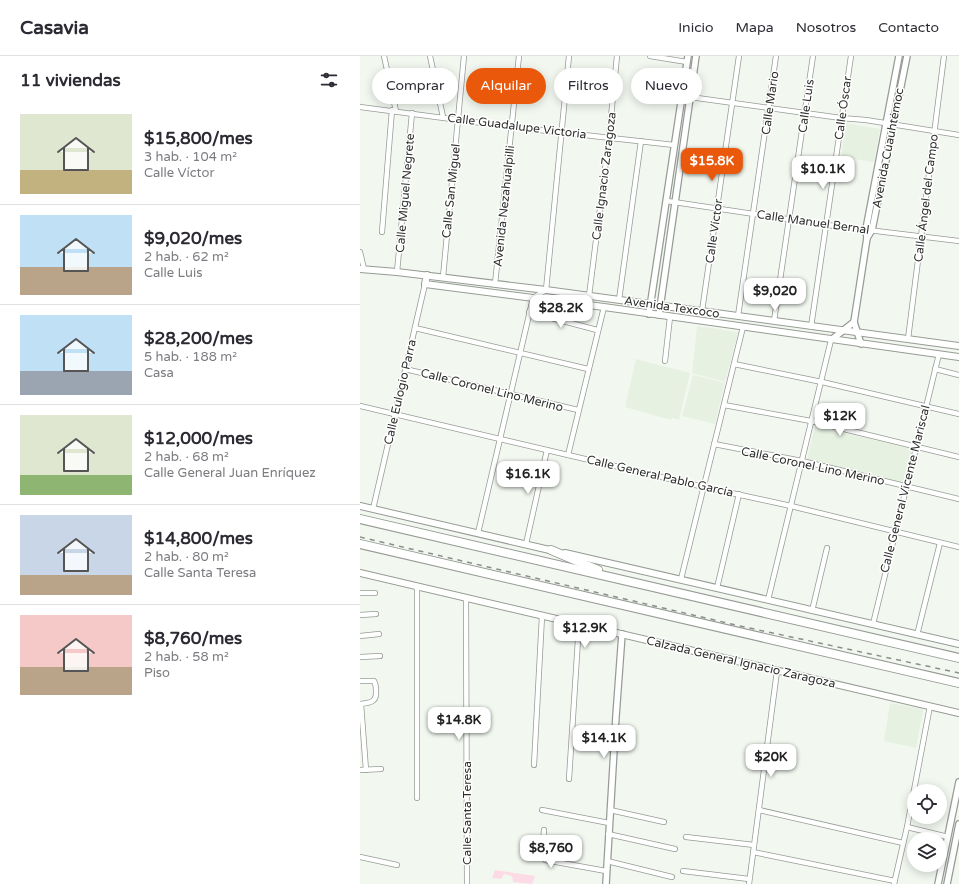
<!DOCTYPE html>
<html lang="es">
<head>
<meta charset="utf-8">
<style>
	:root { --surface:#fff; --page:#f7f7f7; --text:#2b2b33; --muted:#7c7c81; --line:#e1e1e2; --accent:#ea580c }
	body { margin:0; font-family:"Varela Round",sans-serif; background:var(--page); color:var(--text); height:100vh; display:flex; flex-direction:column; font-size:15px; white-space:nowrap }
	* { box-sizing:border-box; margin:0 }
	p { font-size:13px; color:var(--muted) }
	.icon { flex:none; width:22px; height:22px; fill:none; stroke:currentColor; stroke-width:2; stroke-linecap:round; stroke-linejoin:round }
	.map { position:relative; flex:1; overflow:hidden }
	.details { display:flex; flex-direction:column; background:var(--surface); width:360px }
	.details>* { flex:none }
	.guide { position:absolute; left:12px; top:12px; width:380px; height:36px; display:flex; gap:8px }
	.buttons { position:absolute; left:547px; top:728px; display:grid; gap:8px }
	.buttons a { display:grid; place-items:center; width:40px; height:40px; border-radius:50%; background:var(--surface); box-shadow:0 2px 10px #0003; font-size:20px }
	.price { position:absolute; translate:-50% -34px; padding:0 9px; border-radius:8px; background:#fff; color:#222; font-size:13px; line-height:26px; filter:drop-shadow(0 1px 2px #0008) }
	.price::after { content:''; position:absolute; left:50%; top:24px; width:12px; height:9px; margin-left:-6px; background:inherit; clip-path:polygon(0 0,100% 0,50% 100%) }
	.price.selected { background:var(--accent); color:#fff }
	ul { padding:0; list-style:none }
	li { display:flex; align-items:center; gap:12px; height:100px; padding:0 20px }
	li+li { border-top:1px solid var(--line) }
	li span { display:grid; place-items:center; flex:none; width:112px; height:80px; border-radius:0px; color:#555 }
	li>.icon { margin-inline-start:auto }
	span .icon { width:48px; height:48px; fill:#fffc; stroke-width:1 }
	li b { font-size:17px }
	h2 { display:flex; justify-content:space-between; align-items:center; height:48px; padding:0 20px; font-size:17px }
	.chip { padding:0 14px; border-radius:18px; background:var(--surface); box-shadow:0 2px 10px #0003; font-size:14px; line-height:36px }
	.chip.selected { background:var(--accent); color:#fff }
	header { display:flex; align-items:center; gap:24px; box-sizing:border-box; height:56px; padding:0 20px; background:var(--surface); border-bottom:1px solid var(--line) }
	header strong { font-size:19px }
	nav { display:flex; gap:22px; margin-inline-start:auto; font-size:14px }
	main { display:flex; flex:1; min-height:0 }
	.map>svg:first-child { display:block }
	.built { fill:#e6f1e2 }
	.green { fill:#fcdbe6 }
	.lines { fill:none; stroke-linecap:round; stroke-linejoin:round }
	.minor-casing { stroke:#969c95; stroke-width:6 }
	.tertiary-casing { stroke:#969c95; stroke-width:8 }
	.secondary-casing { stroke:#969c95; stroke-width:8 }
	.motorway-casing { stroke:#969c95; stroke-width:10 }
	.minor { stroke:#fff; stroke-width:4.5 }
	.tertiary { stroke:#fff; stroke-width:5.5 }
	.secondary { stroke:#fff; stroke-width:6 }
	.motorway { stroke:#fff; stroke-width:8 }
	.rail { stroke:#8b8f89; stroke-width:1.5; stroke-dasharray:5 5; stroke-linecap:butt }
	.labels { text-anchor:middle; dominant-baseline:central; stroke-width:3; stroke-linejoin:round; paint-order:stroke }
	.street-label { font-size:12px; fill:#2e302d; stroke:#fff }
</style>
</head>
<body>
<header>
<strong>Casavia</strong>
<nav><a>Inicio</a><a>Mapa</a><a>Nosotros</a><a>Contacto</a></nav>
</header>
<main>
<section class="details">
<h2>11 viviendas<svg class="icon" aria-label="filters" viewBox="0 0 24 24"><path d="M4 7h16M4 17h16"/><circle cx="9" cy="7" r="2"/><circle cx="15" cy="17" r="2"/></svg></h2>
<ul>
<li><span style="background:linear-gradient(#dfe7d0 70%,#c2b280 0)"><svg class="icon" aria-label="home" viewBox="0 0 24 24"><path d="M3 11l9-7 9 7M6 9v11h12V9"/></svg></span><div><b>$15,800/mes</b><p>3 hab. · 104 m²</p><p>Calle Víctor</p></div></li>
<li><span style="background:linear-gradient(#bfe0f5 65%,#b9a48a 0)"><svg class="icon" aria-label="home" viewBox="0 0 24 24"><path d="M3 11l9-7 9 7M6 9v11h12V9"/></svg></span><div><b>$9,020/mes</b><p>2 hab. · 62 m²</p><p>Calle Luis</p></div></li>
<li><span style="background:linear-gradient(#bfe0f5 70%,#9aa5b1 0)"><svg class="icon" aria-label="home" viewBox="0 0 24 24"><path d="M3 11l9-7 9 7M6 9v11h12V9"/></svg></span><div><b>$28,200/mes</b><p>5 hab. · 188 m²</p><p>Casa</p></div></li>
<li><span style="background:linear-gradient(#dfe7d0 75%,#8fb573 0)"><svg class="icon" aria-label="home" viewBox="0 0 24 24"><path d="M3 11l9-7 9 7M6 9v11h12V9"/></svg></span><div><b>$12,000/mes</b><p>2 hab. · 68 m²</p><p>Calle General Juan Enríquez</p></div></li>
<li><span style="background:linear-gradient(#c9d6e8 75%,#b9a48a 0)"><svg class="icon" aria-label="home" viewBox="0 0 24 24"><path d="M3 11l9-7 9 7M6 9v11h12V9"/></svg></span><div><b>$14,800/mes</b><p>2 hab. · 80 m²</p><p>Calle Santa Teresa</p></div></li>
<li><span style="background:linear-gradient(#f6c9c9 65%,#b9a48a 0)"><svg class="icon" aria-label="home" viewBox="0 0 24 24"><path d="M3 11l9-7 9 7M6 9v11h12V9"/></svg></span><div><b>$8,760/mes</b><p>2 hab. · 58 m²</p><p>Piso</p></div></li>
</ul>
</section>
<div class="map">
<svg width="599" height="828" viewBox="0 0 599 828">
	<rect width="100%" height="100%" fill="#f2f8f0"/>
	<g class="built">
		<path d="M486 67 520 73 514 106 481 101Z"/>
		<path d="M337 270 378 276 365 326 332 317Z"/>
		<path d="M276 303 330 317 319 364 312 362 311 364 265 351Z"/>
		<path d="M333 319 365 327 355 368 322 360Z"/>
		<path d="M455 370 552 393 543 427 447 404Z"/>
		<path d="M530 647 562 653 563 655 556 692 524 685Z"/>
	</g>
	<path class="green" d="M135 814 175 820 172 828 153 826 152 820 144 818 141 823 132 822Z"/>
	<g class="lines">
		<g class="minor-casing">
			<g id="minor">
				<path d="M24 0 36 55"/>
				<path d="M70 0 83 61"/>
				<path d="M290 0 327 6"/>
				<path d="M330 41 481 62 506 64 599 79"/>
				<path d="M0 51 152 71 314 89"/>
				<path d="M307 145 467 169 599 185"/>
				<path d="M22 176 32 54"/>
				<path d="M0 196 4 213"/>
				<path d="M37 216 52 57"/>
				<path d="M83 221 104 0"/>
				<path d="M135 228 159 0"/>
				<path d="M229 240 249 81 257 0"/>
				<path d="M259 244 281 85"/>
				<path d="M342 255 379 0"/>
				<path d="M169 256 237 274"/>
				<path d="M378 260 416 0"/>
				<path d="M414 265 453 0"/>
				<path d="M451 271 491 0"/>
				<path d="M55 272 228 313"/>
				<path d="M548 283 584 0"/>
				<path d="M305 305 310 261"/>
				<path d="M374 308 462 326 599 358"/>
				<path d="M45 313 218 354"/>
				<path d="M575 313 599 319"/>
				<path d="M364 349 451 365 599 401"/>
				<path d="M0 350 344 431 431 450 599 491"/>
				<path d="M354 388 442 405 599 443"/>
				<path d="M208 399 244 251"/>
				<path d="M13 453 65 228"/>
				<path d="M118 477 173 242 186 234 209 0"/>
				<path d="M166 488 187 394"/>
				<path d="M321 523 383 271"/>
				<path d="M57 530V742"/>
				<path d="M357 532 379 438"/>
				<path d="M0 537H15"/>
				<path d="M106 542 107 828"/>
				<path d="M408 544 471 284"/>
				<path d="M452 555 467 492"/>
				<path d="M0 559 16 558"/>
				<path d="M513 568 579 298"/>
				<path d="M557 579 580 487"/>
				<path d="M0 580 19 578"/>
				<path d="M0 601 20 600"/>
				<path d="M0 625H14C16 628 16 631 16 635 17 646 10 647 0 648"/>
				<path d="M1 648 6 714"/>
				<path d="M174 709 182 560"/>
				<path d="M0 714 21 713"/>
				<path d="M209 723 219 568"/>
				<path d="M182 754 249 767"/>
				<path d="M250 754 304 766"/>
				<path d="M399 754 543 787"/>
				<path d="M547 771 588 781"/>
				<path d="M184 774 182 800 185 804 246 815"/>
				<path d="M248 778 315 793"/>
				<path d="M326 781 394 789"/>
				<path d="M393 796 535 825"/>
				<path d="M0 801 37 809"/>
				<path d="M247 805 312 821"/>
				<path d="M323 815 389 823"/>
				<path d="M389 828 417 615"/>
				<path d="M534 828 547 771 570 650"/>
			</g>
		</g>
		<g class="tertiary-casing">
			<g id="tertiary">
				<path d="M507 182 512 174 547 0"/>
				<path d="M289 258 328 0"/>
				<path d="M299 259 336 0"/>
				<path d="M471 284 494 266"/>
				<path d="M501 288 494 266 507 182 506 173 539 0"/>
				<path d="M246 828 256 660 262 578"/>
				<path d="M578 828 599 726"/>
				<path d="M587 828 599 768"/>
			</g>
		</g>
		<g class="secondary-casing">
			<g id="secondary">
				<path d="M0 213 37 216 186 234 599 290"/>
				<path d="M67 219 65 228 244 251 599 301"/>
				<path d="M0 450 194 495"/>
				<path d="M205 497 599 588"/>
				<path d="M0 517 599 657"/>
			</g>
		</g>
		<g class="motorway-casing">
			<g id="motorway">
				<path d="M0 463 599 602"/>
				<path d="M0 488 599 627"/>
				<path d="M191 494 238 514"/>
			</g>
		</g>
		<use href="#minor" class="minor"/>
		<use href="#tertiary" class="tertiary"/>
		<use href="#secondary" class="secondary"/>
		<use href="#motorway" class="motorway"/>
		<path class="rail" d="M0 481 380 570 599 617"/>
	</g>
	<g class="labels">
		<g class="street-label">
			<text transform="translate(410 47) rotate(-82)">Calle Mario</text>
			<text transform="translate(446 50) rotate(-82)">Calle Luis</text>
			<text transform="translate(483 52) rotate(-82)">Calle Óscar</text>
			<text transform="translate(157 70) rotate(7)">Calle Guadalupe Victoria</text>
			<text transform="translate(528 92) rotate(-79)">Avenida Cuauhtémoc</text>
			<text transform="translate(244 120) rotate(-83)">Calle Ignacio Zaragoza</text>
			<text transform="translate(91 135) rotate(-84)">Calle San Miguel</text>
			<text transform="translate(45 137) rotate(-85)">Calle Miguel Negrete</text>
			<text transform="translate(566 142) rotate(-83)">Calle Ángel del Campo</text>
			<text transform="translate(144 150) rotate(-84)">Avenida Nezahualpilli</text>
			<text transform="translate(453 166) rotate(8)">Calle Manuel Bernal</text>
			<text transform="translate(354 175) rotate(-82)">Calle Víctor</text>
			<text transform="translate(312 251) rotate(8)">Avenida Texcoco</text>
			<text transform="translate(132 334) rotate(14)">Calle Coronel Lino Merino</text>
			<text transform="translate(40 336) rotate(-77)">Calle Eulogio Parra</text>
			<text transform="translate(453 410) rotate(12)">Calle Coronel Lino Merino</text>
			<text transform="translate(300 420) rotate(13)">Calle General Pablo García</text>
			<text transform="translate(545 433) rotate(-76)">Calle General Vicente Mariscal</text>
			<text transform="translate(381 606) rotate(13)">Calzada General Ignacio Zaragoza</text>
			<text transform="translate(107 757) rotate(-90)">Calle Santa Teresa</text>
		</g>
	</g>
</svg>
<div class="buttons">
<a><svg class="icon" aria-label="locate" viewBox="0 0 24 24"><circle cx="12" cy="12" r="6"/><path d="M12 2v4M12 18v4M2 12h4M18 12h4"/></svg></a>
<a><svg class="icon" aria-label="layers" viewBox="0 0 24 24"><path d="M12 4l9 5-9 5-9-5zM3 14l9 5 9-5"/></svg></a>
</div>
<b class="price selected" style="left:352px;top:126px">$15.8K</b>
<b class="price" style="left:463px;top:134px">$10.1K</b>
<b class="price" style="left:415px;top:256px">$9,020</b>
<b class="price" style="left:201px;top:273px">$28.2K</b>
<b class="price" style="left:480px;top:381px">$12K</b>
<b class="price" style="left:168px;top:439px">$16.1K</b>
<b class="price" style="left:225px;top:593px">$12.9K</b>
<b class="price" style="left:99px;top:685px">$14.8K</b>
<b class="price" style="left:244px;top:703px">$14.1K</b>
<b class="price" style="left:411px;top:722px">$20K</b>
<b class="price" style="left:191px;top:813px">$8,760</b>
<div class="guide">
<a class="chip">Comprar</a>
<a class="chip selected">Alquilar</a>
<a class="chip">Filtros</a>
<a class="chip">Nuevo</a>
</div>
</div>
</main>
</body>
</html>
